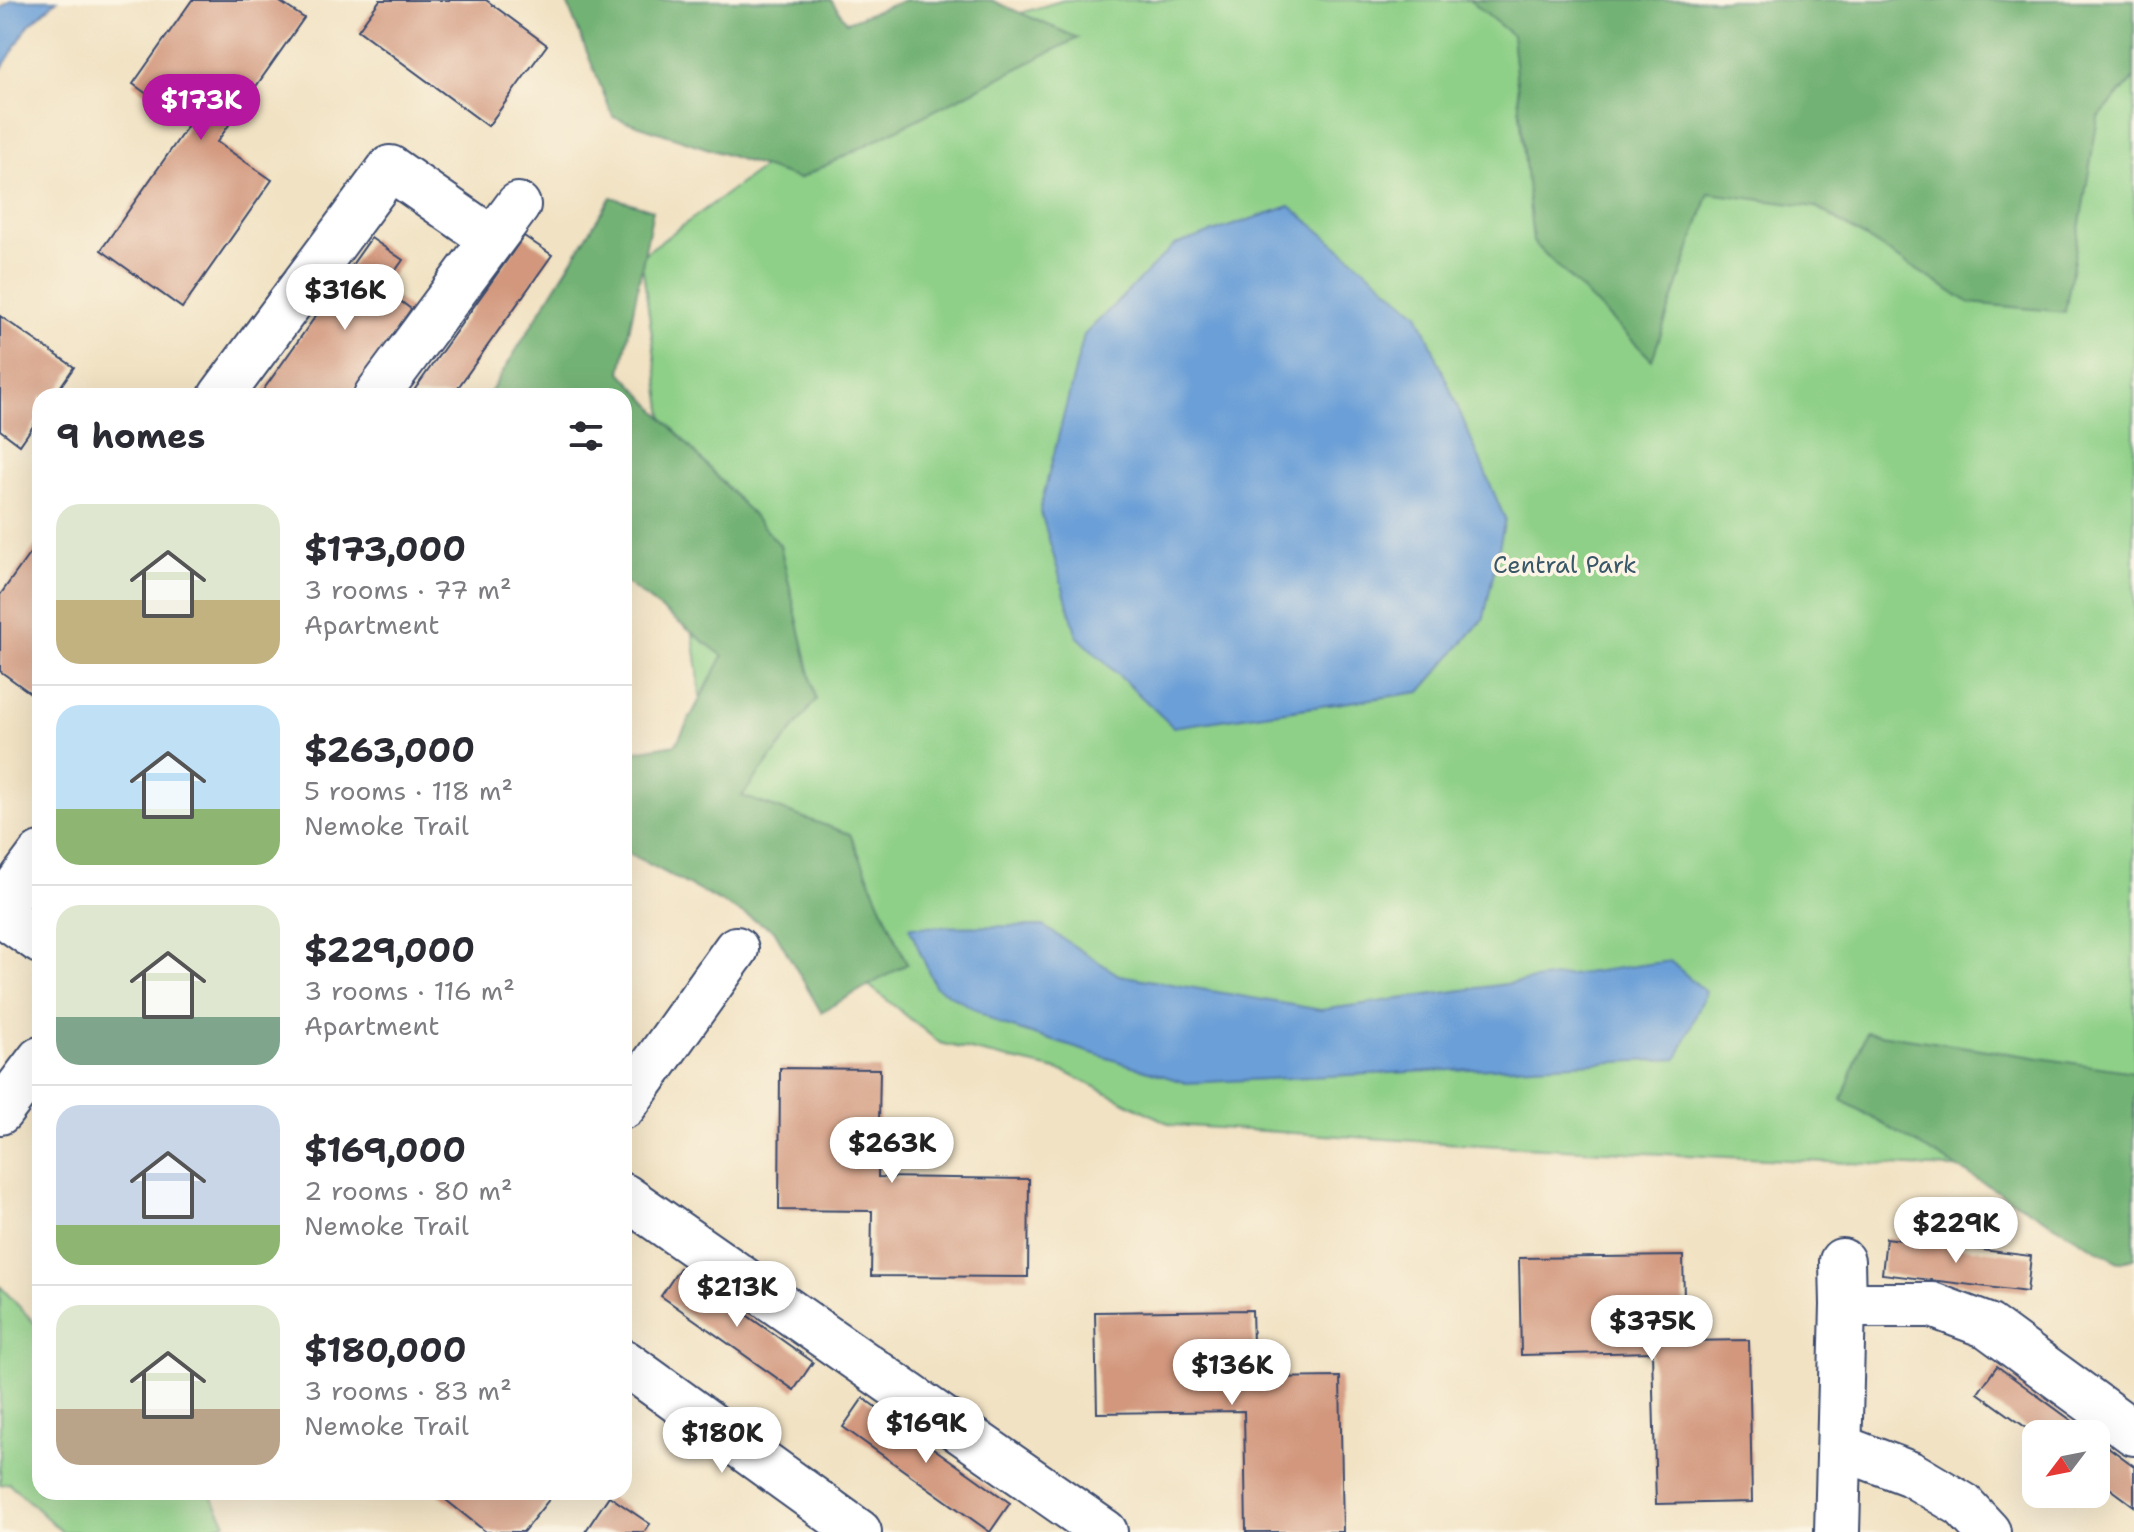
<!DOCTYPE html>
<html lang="en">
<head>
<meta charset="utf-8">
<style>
	:root { --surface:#fff; --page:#f2f2f3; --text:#2b2b33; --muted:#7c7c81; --line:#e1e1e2; --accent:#b5179e }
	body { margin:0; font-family:"Shantell Sans",sans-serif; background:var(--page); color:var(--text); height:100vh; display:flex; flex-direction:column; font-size:30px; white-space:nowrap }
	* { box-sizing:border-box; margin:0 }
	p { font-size:26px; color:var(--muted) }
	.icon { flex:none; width:44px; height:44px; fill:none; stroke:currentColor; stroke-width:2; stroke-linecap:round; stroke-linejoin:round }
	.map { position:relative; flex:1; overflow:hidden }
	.side { position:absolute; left:32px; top:388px; width:600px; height:1112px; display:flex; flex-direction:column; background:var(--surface); border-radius:24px; box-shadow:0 8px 32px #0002 }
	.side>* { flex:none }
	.needle { width:52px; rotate:238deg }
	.tools { position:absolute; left:2022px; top:1420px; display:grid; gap:16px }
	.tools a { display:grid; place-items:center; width:88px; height:88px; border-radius:16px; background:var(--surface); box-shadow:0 8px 32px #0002; font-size:40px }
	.price { position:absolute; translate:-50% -68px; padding:0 18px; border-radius:28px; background:#fff; color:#222; font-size:26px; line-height:52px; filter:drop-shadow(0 2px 4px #0008) }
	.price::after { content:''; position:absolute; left:50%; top:48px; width:24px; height:18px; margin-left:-12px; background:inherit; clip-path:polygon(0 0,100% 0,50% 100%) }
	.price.selected { background:var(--accent); color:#fff }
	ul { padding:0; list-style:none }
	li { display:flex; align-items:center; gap:24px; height:200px; padding:0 24px }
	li+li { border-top:2px solid var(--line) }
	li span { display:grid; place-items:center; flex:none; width:224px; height:160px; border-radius:24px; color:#555 }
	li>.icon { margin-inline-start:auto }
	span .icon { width:96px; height:96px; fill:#fffc; stroke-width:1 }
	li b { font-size:34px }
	h2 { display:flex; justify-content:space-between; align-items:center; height:96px; padding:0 24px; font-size:34px }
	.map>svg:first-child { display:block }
	.green { fill:#8fd088; stroke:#558073; stroke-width:2 }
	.forest { fill:#73b274; stroke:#477069; stroke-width:2 }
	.water { fill:#6b9fd7; stroke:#43679a; stroke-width:2 }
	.building { fill:#d2977d }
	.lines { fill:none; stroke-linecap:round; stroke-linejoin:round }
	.minor-casing { stroke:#3b4a6d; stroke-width:48 }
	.minor { stroke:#fff; stroke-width:44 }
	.labels { text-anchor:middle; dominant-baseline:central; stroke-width:7; stroke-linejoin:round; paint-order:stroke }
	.park-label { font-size:24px; fill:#385768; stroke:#fcf5e5 }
</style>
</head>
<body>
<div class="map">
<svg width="2134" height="1532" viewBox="0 0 2134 1532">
	<rect width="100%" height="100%" fill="#fcf5e5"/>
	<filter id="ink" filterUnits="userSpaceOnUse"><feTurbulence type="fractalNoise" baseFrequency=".0125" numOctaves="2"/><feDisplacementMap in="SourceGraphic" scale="16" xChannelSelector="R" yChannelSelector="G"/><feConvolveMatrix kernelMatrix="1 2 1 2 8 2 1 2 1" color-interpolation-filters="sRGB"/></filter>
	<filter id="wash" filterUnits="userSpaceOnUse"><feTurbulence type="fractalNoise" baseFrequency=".006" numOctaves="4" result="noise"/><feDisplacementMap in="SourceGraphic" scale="32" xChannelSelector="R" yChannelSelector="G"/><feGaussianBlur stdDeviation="1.8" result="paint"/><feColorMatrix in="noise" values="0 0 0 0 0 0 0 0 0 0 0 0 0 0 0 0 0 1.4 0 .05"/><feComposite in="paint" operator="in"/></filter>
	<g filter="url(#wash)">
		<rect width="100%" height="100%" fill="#f1e2c3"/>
		<g class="green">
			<path d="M1064 0H2134V1182L1992 1170 1461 1144 1172 1125 1065 1072 940 1043 713 859 698 671 641 256 943 36Z"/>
			<path d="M0 1286 40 1329V1492H209L226 1523 197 1532H62L9 1483 0 1485Z"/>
		</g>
		<g class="forest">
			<path d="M566 0H831L847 22 905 0H991L1078 38 799 179 613 117Z"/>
			<path d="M1469 0H2134V78L2098 118 2065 312 1970 303 1816 207 1709 193 1652 360 1533 242 1512 35Z"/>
			<path d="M611 197 653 210 621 372 780 545 816 700 742 796 850 834 907 964 821 1012 774 930 624 851V753L676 744 723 656 624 581V396H488Z"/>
			<path d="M1866 1032 2134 1072V1258L2118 1262 1842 1100Z"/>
		</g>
		<g class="water">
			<path d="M11 0H57L29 25 0 71V9Z"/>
			<path d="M1290 206 1418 313 1505 519 1484 618 1420 692 1173 727 1077 636 1040 509 1084 335 1174 245Z"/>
			<path d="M1043 926 1119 975 1321 1010 1670 961 1706 992 1677 1059 1186 1083 1000 1024 935 986 909 927Z"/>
		</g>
		<g id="blocks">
			<g class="building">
				<path d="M192 0H277L304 18 217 142 272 180 182 308 101 250 189 124 133 84Z"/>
				<path d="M380 0H486L547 45 488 126 358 30Z"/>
				<path d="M524 236 552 255 452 396H410Z"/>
				<path d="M371 238 403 260 383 288 411 309 350 396H259Z"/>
				<path d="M0 316 74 367 54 396H40V416L20 445 0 430Z"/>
				<path d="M40 539V700L0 671V595Z"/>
				<path d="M780 1068 880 1069 878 1177 1029 1179 1028 1277 871 1276 872 1211 779 1210Z"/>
				<path d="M1886 1238 2031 1256 2027 1292 1882 1274Z"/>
				<path d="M1683 1256 1685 1341 1749 1340 1752 1502 1656 1504 1652 1352 1521 1355 1519 1258Z"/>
				<path d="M680 1268 813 1362 794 1390 661 1296Z"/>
				<path d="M1252 1310 1254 1378 1340 1377 1343 1532H1246L1244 1411 1097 1413 1095 1312Z"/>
				<path d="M1997 1366 2090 1434H2035L1978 1393Z"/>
				<path d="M863 1398 1010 1503 990 1532 843 1427Z"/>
				<path d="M2096 1438 2134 1466V1506L2096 1478Z"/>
				<path d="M436 1492H555L523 1532H486Z"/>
				<path d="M609 1496 650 1524 644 1532H585Z"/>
			</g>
		</g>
	</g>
	<g filter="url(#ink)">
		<use href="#blocks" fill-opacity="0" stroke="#3b4a6d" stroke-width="2"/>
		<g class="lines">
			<g class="minor-casing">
				<g id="minor">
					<path d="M221 396 390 168 492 239"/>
					<path d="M376 396 518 205"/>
					<path d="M0 909 40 855"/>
					<path d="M0 913 40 941"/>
					<path d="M624 1106 736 949"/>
					<path d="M0 1112 40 1059"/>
					<path d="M624 1196 1105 1532"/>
					<path d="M1843 1305H1932L1988 1326 2134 1433"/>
					<path d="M624 1362 859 1532"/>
					<path d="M1840 1447 1911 1474 1963 1505 1988 1532"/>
					<path d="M1837 1532 1843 1305 1842 1261"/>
				</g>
			</g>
			<use href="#minor" class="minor"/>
		</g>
	</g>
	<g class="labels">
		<g class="park-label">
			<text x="1565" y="565">Central Park</text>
		</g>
	</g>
</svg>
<div class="tools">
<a><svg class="needle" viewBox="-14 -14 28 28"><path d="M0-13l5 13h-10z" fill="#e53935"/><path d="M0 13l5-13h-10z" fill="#7c7c81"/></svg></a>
</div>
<b class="price selected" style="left:201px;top:142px">$173K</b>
<b class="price" style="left:345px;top:332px">$316K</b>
<b class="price" style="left:892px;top:1185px">$263K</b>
<b class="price" style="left:1956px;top:1265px">$229K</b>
<b class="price" style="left:737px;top:1329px">$213K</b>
<b class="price" style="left:1652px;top:1363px">$375K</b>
<b class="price" style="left:1232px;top:1407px">$136K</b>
<b class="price" style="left:926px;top:1465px">$169K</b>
<b class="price" style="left:722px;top:1475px">$180K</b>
<section class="side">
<h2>9 homes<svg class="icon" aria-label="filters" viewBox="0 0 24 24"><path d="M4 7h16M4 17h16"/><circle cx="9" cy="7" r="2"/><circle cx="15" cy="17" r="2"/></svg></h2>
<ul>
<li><span style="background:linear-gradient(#dfe7d0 60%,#c2b280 0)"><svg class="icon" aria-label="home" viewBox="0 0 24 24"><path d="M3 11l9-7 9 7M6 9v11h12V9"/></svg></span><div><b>$173,000</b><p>3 rooms · 77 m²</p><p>Apartment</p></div></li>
<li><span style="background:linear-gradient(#bfe0f5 65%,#8fb573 0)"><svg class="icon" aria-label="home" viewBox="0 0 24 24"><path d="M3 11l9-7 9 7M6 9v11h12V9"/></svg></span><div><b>$263,000</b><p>5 rooms · 118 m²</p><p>Nemoke Trail</p></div></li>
<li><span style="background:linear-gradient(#dfe7d0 70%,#7fa58c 0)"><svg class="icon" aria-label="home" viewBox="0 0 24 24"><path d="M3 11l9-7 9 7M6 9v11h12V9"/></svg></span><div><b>$229,000</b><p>3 rooms · 116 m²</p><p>Apartment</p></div></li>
<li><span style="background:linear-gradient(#c9d6e8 75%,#8fb573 0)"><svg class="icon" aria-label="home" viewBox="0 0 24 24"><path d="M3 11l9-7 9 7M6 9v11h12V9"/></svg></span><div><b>$169,000</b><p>2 rooms · 80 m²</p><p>Nemoke Trail</p></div></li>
<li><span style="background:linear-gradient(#dfe7d0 65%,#b9a48a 0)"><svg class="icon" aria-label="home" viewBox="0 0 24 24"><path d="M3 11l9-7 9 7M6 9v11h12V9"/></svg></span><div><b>$180,000</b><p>3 rooms · 83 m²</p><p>Nemoke Trail</p></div></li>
</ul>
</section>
</div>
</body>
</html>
